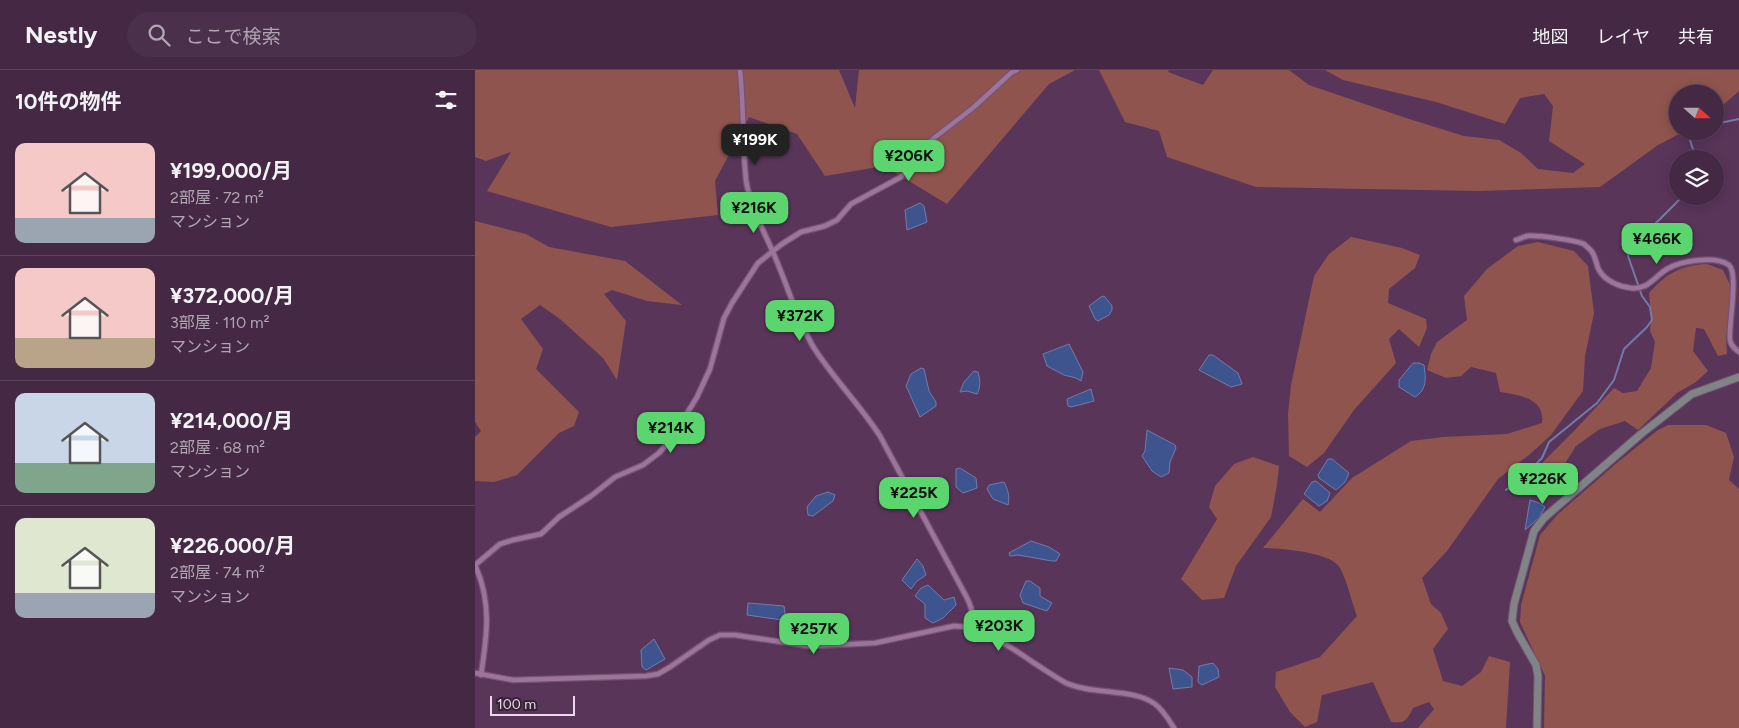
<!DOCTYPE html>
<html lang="ja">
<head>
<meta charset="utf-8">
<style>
	:root { --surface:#442844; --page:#4b304b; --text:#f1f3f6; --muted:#afa6b2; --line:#5c445d; --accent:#5bd56e }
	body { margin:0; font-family:Figtree,"Noto Sans JP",sans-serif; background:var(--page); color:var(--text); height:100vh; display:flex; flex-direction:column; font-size:19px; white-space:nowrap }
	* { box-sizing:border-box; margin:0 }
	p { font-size:16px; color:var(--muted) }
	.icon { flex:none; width:28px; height:28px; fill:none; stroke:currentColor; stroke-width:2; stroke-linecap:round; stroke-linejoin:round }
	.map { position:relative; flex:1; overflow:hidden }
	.details { display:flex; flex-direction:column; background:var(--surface); width:475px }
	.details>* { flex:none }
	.needle { width:32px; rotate:111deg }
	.tools { position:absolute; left:1194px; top:15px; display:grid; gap:10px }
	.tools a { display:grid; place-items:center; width:55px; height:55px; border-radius:50%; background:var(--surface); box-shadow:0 2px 12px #0003,0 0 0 1px var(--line); font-size:25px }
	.scale { position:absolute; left:15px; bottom:12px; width:85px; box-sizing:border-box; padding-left:5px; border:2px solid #eed7ed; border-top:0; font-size:14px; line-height:18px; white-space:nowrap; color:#eed7ed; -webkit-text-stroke:4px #352435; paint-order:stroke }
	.price { position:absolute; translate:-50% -42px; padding:0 11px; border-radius:10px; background:var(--accent); color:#111; font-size:16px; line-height:32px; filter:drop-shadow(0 1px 2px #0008) }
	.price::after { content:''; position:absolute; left:50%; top:30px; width:15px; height:11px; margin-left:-8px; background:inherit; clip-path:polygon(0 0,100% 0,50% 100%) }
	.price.selected { background:#222; color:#fff }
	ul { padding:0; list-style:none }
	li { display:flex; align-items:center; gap:15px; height:125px; padding:0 15px }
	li+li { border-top:1px solid var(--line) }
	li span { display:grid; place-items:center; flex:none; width:140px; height:100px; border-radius:10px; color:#555 }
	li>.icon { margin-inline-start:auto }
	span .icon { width:60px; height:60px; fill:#fffc; stroke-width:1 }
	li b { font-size:21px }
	h2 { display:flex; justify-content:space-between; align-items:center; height:60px; padding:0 15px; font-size:21px }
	header { display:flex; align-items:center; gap:30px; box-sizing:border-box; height:70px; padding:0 25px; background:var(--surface); border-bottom:1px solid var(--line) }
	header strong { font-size:24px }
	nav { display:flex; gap:28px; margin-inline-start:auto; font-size:18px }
	.search { width:350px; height:45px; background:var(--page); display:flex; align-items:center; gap:12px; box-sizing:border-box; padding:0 18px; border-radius:28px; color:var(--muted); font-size:19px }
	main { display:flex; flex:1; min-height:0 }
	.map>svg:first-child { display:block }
	.green { fill:#8f544e }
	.water { fill:#3e548f; stroke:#737bab }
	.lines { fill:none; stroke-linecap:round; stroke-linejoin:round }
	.stream { stroke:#737bab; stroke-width:2 }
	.street-casing { stroke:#735372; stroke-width:7 }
	.secondary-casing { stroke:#735372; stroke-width:9 }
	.street { stroke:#9d749c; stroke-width:4.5 }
	.secondary { stroke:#818486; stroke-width:7 }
</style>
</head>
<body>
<header>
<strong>Nestly</strong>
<div class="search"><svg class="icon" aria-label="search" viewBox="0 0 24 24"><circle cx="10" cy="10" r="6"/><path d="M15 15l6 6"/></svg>ここで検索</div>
<nav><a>地図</a><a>レイヤ</a><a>共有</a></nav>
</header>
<main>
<section class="details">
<h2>10件の物件<svg class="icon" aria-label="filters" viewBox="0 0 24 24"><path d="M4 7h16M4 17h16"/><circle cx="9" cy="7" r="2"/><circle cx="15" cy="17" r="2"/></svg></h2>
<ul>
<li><span style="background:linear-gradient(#f6c9c9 75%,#9aa5b1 0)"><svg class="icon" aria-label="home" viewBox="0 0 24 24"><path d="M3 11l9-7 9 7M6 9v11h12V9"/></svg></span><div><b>¥199,000/月</b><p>2部屋 · 72 m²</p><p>マンション</p></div></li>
<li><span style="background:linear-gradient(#f6c9c9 70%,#b9a48a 0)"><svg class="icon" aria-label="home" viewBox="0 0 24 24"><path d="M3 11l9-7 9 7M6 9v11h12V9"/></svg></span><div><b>¥372,000/月</b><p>3部屋 · 110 m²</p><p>マンション</p></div></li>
<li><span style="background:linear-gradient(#c9d6e8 70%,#7fa58c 0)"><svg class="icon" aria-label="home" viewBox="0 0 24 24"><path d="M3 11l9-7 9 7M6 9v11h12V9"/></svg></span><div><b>¥214,000/月</b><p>2部屋 · 68 m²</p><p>マンション</p></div></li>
<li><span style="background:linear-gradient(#dfe7d0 75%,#9aa5b1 0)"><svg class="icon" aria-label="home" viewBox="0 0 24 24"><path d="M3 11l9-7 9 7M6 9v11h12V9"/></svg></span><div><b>¥226,000/月</b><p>2部屋 · 74 m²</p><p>マンション</p></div></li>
</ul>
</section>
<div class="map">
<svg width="1264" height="658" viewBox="0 0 1264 658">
	<rect width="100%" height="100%" fill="#5a355a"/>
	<g class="green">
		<path d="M0 0H364L380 38 384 0H600L574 14 472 134 409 96 350 106 322 64 274 47 240 111 243 145 136 157 12 121 36 82 11 91 0 87Z"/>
		<path d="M624 0H694L693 2 728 15 738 0H814L834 15 931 48 989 66 1024 70 1046 83 1063 99 1098 103 1110 94 1074 71 1078 36 1069 24 1045 28 1030 54 961 32 868 10 850 0H1264V21L1240 42V24H1202V61H1210L1183 75 1125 117 1004 121 781 117 692 87 684 61 650 52Z"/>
		<path d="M0 151 51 164 74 177 150 191 207 235 172 231 137 220 129 224 151 251 142 310 128 288 85 249 65 235 46 249 68 279 61 299 104 342 99 356 84 363 42 405 19 412 0 411V367L6 361 0 352Z"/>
		<path d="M876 167 927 178 945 185 940 198 914 219 913 233 951 249 952 258 944 277 924 259 914 269 921 293 879 340 849 383 832 397 814 386 813 344 816 315 839 206 854 184Z"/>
		<path d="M1063 172 1099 181 1113 196 1119 243 1110 286 1108 321 1076 365 1054 385 1023 409 972 481 947 508 956 534 966 543 973 559 958 579 968 611 987 616 1006 602 1014 586 1035 592 1031 658H943L959 639 954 632 938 638C932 650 930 654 916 652L898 612 847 625 842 652 830 657 815 642 800 617 801 602 845 587 882 546C876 531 873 513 865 498 857 482 805 478 788 478L828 429 845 442 877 408 936 371 968 367 1032 364 1067 353C1070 328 1044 325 1025 322L1021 303 996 297 986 306 971 308 952 300 956 284 962 272 992 250 989 226 1012 199 1043 176Z"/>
		<path d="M1232 194 1248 200 1256 217 1255 243 1251 267 1252 284 1243 286 1229 259 1221 258 1218 281 1233 301 1221 312 1202 323 1163 360 1150 351 1125 359 1101 376 1074 419 1058 423 1043 417 1099 361 1139 318 1148 323 1162 321 1176 298 1180 272 1175 261 1176 244 1174 223C1192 203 1206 195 1232 194Z"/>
		<path d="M1193 355H1231L1251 363 1259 387 1254 410 1264 419V658H1069L1070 606 1045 552 1046 535 1065 465 1083 444 1144 391 1183 360Z"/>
		<path d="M778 387 804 396 802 415 796 447 761 496 749 528 727 530 706 509 742 449 734 437 740 416 759 394Z"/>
	</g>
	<g class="water">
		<path d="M445 133 449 136 452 152 432 160 430 140Z"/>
		<path d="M629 226 637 236V240L634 245 623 251 620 249 614 236 626 227Z"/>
		<path d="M594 274 608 302 606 311 601 308 589 305 572 296 568 284Z"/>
		<path d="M734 285H738L763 303 767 314 756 317 724 300Z"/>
		<path d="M938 293H944L949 295C951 308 952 320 940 327L924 317V310Z"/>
		<path d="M446 298 449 299 454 321 461 332V336L445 347 431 316 436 304Z"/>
		<path d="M499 301 503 302C505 310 506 317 502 324L492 321 485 322 489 312Z"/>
		<path d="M616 319 619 331 596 337 593 336 592 329Z"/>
		<path d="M672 360 700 375 701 378 695 392 694 403 686 407 677 401 667 386 670 381Z"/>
		<path d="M853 389H857L874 403 870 412 861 420 844 408 843 405Z"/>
		<path d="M485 398 501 408 502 418 488 423 481 417V399Z"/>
		<path d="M841 411 855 423 852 431 844 436 829 424 837 412Z"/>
		<path d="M529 412C533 420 535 426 533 435L518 429 512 419 514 415Z"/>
		<path d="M353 422 360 425 358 431 338 446 333 445 332 437 341 426Z"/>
		<path d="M1055 430 1064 433 1070 437 1064 448 1050 460Z"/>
		<path d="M556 471 574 477 585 484 581 491H577L543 485 535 486 534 483Z"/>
		<path d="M442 489 448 496 451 505 442 511 436 519 427 510Z"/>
		<path d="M551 511H555L565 518V526L577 533 572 541 548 533 545 525Z"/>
		<path d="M453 515 469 530 479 527 481 535 468 548 458 553 450 548V534L440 526 446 518Z"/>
		<path d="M273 533 309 536 310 543 307 550 272 545Z"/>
		<path d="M179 569 190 589 171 600 167 597 166 580Z"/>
		<path d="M738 593 743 599 744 607 727 615 723 612 724 596Z"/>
		<path d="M694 598 708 600 717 607V617L698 619Z"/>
	</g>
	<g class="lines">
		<g class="stream">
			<path d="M1240 54 1264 49"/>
			<path d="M1221 89 1215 70 1226 61"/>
			<path d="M1031 420 1048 407 1067 388 1074 372 1122 333 1139 310 1149 279 1172 257 1177 250 1175 237 1167 226 1153 186 1157 171 1167 167 1208 126"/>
		</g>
		<g class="street-casing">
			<g id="street">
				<path d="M265 0C269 36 267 73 271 110 275 136 287 157 297 180 312 213 321 248 339 278 359 309 385 335 405 366L491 526C496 535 499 545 497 556"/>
				<path d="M1041 170C1045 169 1048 167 1052 166 1062 165 1100 170 1109 174 1111 176 1116 180 1117 182 1121 187 1121 195 1124 200 1130 211 1145 217 1156 218 1173 220 1179 207 1192 199 1206 191 1240 185 1254 195 1264 204 1253 257 1255 270 1256 276 1260 279 1264 282"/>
				<path d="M0 495 25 474 38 470 66 464 84 447 116 426 140 407 168 395 184 383 197 368 222 327 235 299 249 248 257 233 283 193 307 174 326 162 350 156 362 150 376 134 426 107 441 82 499 37 536 3 542 0"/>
				<path d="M0 495C17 532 12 566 6 605"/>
				<path d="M0 603 38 610 171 606 183 604 195 597 234 570 245 565H260L333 576 358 575 400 573 479 556 492 557 497 556C518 566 539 579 559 593 570 600 580 607 591 613 618 625 658 618 680 634 688 640 694 650 699 658"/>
			</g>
		</g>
		<g class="secondary-casing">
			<path id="secondary" d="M1062 658 1063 606 1061 595 1042 562 1037 551 1039 534 1059 461 1069 448 1166 364 1217 324 1264 307"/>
		</g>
		<use href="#street" class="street"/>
		<use href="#secondary" class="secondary"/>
	</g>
</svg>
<div class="tools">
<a><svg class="needle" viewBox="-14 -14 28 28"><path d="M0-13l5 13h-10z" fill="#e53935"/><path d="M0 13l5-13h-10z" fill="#afa6b2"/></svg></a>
<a><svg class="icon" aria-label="layers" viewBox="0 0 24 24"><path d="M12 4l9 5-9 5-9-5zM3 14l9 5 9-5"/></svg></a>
</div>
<div class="scale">100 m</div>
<b class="price selected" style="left:280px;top:96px">¥199K</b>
<b class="price" style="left:434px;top:112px">¥206K</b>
<b class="price" style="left:279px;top:164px">¥216K</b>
<b class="price" style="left:1182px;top:195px">¥466K</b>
<b class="price" style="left:325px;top:272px">¥372K</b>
<b class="price" style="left:196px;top:384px">¥214K</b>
<b class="price" style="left:1068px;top:435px">¥226K</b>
<b class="price" style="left:439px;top:449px">¥225K</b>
<b class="price" style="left:524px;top:582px">¥203K</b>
<b class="price" style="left:339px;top:585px">¥257K</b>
</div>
</main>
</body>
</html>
